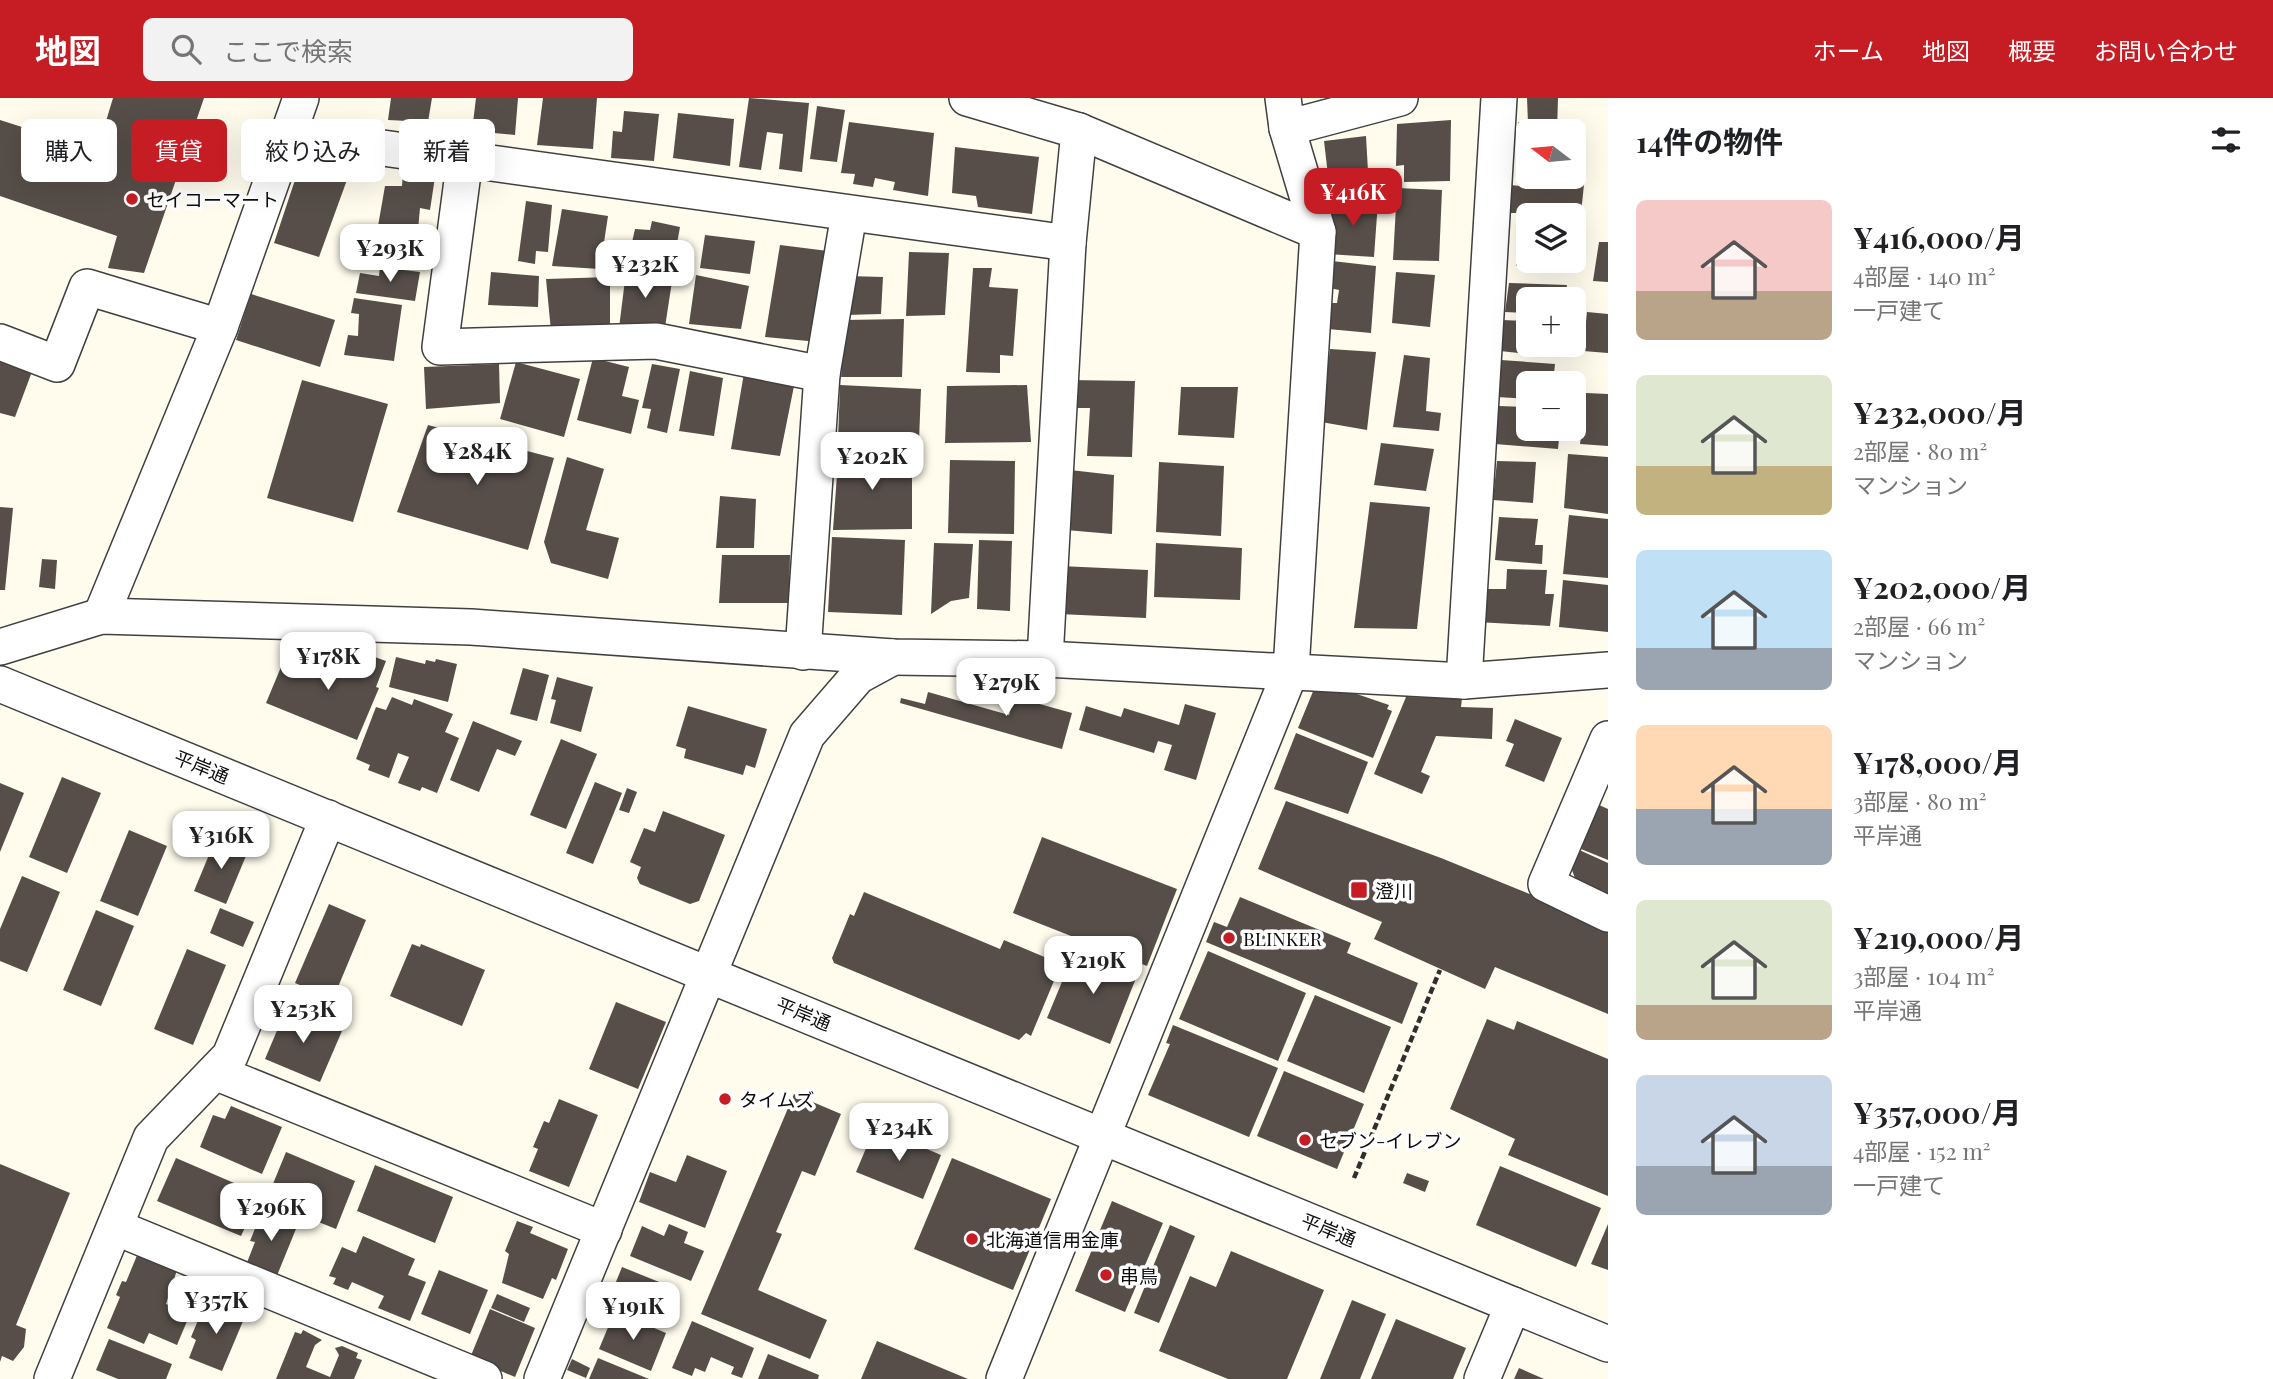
<!DOCTYPE html>
<html lang="ja">
<head>
<meta charset="utf-8">
<style>
	:root { --surface:#fff; --page:#f2f2f2; --text:#202124; --muted:#757577; --accent:#c61c24 }
	body { margin:0; font-family:"Playfair Display","Noto Sans JP",serif; background:var(--page); color:var(--text); height:100vh; display:flex; flex-direction:column; font-size:26px; white-space:nowrap }
	* { box-sizing:border-box; margin:0 }
	p { font-size:23px; color:var(--muted) }
	.icon { flex:none; width:38px; height:38px; fill:none; stroke:currentColor; stroke-width:2; stroke-linecap:round; stroke-linejoin:round }
	.map { position:relative; flex:1; overflow:hidden }
	.details { display:flex; flex-direction:column; background:var(--surface); width:665px }
	.details>* { flex:none }
	.banner { position:absolute; left:21px; top:21px; width:665px; height:63px; display:flex; gap:14px }
	.needle { width:46px; rotate:286deg }
	.controls { position:absolute; left:1516px; top:21px; display:grid; gap:14px }
	.controls a { display:grid; place-items:center; width:70px; height:70px; border-radius:10px; background:var(--surface); box-shadow:0 7px 28px #0002; font-size:35px }
	.price { position:absolute; translate:-50% -60px; padding:0 16px; border-radius:14px; background:#fff; color:#222; font-size:23px; line-height:46px; filter:drop-shadow(0 2px 4px #0008) }
	.price::after { content:''; position:absolute; left:50%; top:42px; width:21px; height:16px; margin-left:-10px; background:inherit; clip-path:polygon(0 0,100% 0,50% 100%) }
	.price.active { background:var(--accent); color:#fff }
	ul { padding:0; list-style:none }
	li { display:flex; align-items:center; gap:21px; height:175px; padding:0 28px }
	li span { display:grid; place-items:center; flex:none; width:196px; height:140px; border-radius:10px; color:#555 }
	li>.icon { margin-inline-start:auto }
	span .icon { width:84px; height:84px; fill:#fffc; stroke-width:1 }
	li b { font-size:30px }
	h2 { display:flex; justify-content:space-between; align-items:center; height:84px; padding:0 28px; font-size:30px }
	.chip { padding:0 24px; border-radius:10px; background:var(--surface); box-shadow:0 7px 28px #0002; font-size:24px; line-height:63px }
	.chip.active { background:var(--accent); color:#fff }
	header { display:flex; align-items:center; gap:42px; box-sizing:border-box; height:98px; padding:0 35px; background:var(--accent); color:#fff }
	header strong { font-size:33px }
	nav { display:flex; gap:38px; margin-inline-start:auto; font-size:24px }
	.search { width:490px; height:63px; background:var(--page); display:flex; align-items:center; gap:18px; box-sizing:border-box; padding:0 24px; border-radius:10px; color:var(--muted); font-size:26px }
	main { display:flex; flex:1; min-height:0 }
	.map>svg:first-child { display:block }
	.building { fill:#574e49 }
	.lines { fill:none; stroke-linecap:round; stroke-linejoin:round }
	.minor-casing { stroke:#404040; stroke-width:38 }
	.path { stroke:#2f2f2f; stroke-width:4.5; stroke-dasharray:7 3.5; stroke-linecap:butt }
	.minor { stroke:#fff; stroke-width:35 }
	.poi-dot { fill:#c61c24; stroke:#fff; stroke-width:2.5 }
	.labels { text-anchor:middle; dominant-baseline:central; stroke-width:7; stroke-linejoin:round; paint-order:stroke }
	.poi-label { font-size:19px; fill:#0d0d0d; stroke:#fff; text-anchor:start }
	.street-label { font-size:19px; fill:#0d0d0d; stroke:#fff }
</style>
</head>
<body>
<header>
<strong>地図</strong>
<div class="search"><svg class="icon" aria-label="search" viewBox="0 0 24 24"><circle cx="10" cy="10" r="6"/><path d="M15 15l6 6"/></svg>ここで検索</div>
<nav><a>ホーム</a><a>地図</a><a>概要</a><a>お問い合わせ</a></nav>
</header>
<main>
<div class="map">
<svg width="1608" height="1281" viewBox="0 0 1608 1281">
	<rect width="100%" height="100%" fill="#fffcee"/>
	<g class="building">
		<path d="M113 0H204L144 175 108 170 117 138 0 98V22L97 53Z"/>
		<path d="M391 0H432L428 24 388 22Z"/>
		<path d="M476 0H518L515 37 472 33Z"/>
		<path d="M543 0H597L593 51 537 47Z"/>
		<path d="M749 0 809 5 802 74 779 71 783 36 767 34 761 72 739 69Z"/>
		<path d="M1527 0H1558L1557 33H1528V60H1516L1518 24 1528 25Z"/>
		<path d="M817 8 845 12 837 64 810 61Z"/>
		<path d="M624 13 659 16 654 63 611 60 613 33 622 34Z"/>
		<path d="M678 15 734 21 730 68 673 60Z"/>
		<path d="M1451 22 1450 83 1404 84V67L1396 68 1397 26Z"/>
		<path d="M849 24 934 35 928 98 893 92 895 84 875 80 873 89 853 86 855 76 841 75Z"/>
		<path d="M1366 38 1369 91 1330 94 1324 43Z"/>
		<path d="M955 49 1039 59 1032 116 978 109 976 98 952 95Z"/>
		<path d="M303 58 352 68 319 159 274 145Z"/>
		<path d="M1573 67 1586 68 1581 115H1509L1510 87 1540 90 1542 79H1573Z"/>
		<path d="M403 74 435 79 430 112 420 110 418 132 378 128 385 88H402Z"/>
		<path d="M1397 90 1442 92 1439 163 1393 162Z"/>
		<path d="M1332 102 1378 103 1374 159 1327 156Z"/>
		<path d="M526 103 552 107 548 154 536 153 535 166 518 163Z"/>
		<path d="M562 111 608 118 600 171 552 168Z"/>
		<path d="M652 123 680 129 673 168 628 162 635 131 650 132Z"/>
		<path d="M1520 132 1528 133V163H1575L1574 170 1516 168Z"/>
		<path d="M365 134 422 139 418 168 382 163 383 154 363 152Z"/>
		<path d="M1573 134H1578L1575 159H1573Z"/>
		<path d="M705 137 755 143 750 176 700 170Z"/>
		<path d="M1599 144H1608V184L1593 183Z"/>
		<path d="M780 147 828 153 819 244 765 239Z"/>
		<path d="M909 154 949 155 945 217 906 218Z"/>
		<path d="M1332 163 1376 168 1371 235 1328 231 1329 205H1337L1339 192 1330 190Z"/>
		<path d="M380 169 420 174 415 203 356 195 360 175 379 178Z"/>
		<path d="M973 170H992L989 189 1018 191 1013 258 1000 257V275L966 274Z"/>
		<path d="M491 174 539 178 538 209 488 207Z"/>
		<path d="M626 174 673 177 665 229 619 230Z"/>
		<path d="M1396 174 1435 177 1430 229 1392 225Z"/>
		<path d="M696 177 749 188 741 231 689 226Z"/>
		<path d="M848 178 883 179 881 216 846 217Z"/>
		<path d="M610 179V226L551 233 546 181Z"/>
		<path d="M1509 185 1567 187 1565 201H1528V215L1505 214Z"/>
		<path d="M251 196 335 222 320 269 236 242Z"/>
		<path d="M354 200 402 207 394 263 344 257 348 237 358 238 359 216 351 215Z"/>
		<path d="M1587 214 1608 216V255L1583 253Z"/>
		<path d="M904 221 902 279H841L845 222Z"/>
		<path d="M1502 222 1528 223V247H1546V258L1500 253Z"/>
		<path d="M1330 251 1376 254 1367 332 1321 324Z"/>
		<path d="M1404 257 1430 260 1426 313 1441 315 1439 333 1393 329Z"/>
		<path d="M593 260 629 269 622 298 639 302 631 336 577 322Z"/>
		<path d="M0 262 33 271 15 319 0 315Z"/>
		<path d="M1501 262 1555 266 1553 285H1528V301L1497 299Z"/>
		<path d="M516 264 580 281 564 339 500 321Z"/>
		<path d="M499 266 500 305 426 311 424 269Z"/>
		<path d="M652 266 680 271 667 335 647 330 651 311 642 310Z"/>
		<path d="M690 273 723 280 714 338 679 333Z"/>
		<path d="M744 275 795 283 780 358 731 351Z"/>
		<path d="M302 282 388 306 353 424 267 400Z"/>
		<path d="M1070 282 1135 283 1132 359 1087 358 1090 310H1070Z"/>
		<path d="M840 287 921 291 919 343 838 342Z"/>
		<path d="M1027 287 1031 344 945 345 947 288Z"/>
		<path d="M1181 289H1238L1234 340 1178 337Z"/>
		<path d="M1586 295 1608 296V348L1580 346Z"/>
		<path d="M1499 308 1528 309V331H1560L1558 351 1495 346Z"/>
		<path d="M428 327 554 360 528 452 397 414Z"/>
		<path d="M1381 345 1434 351 1426 393 1374 387Z"/>
		<path d="M874 348 873 362 912 363V431L833 432 839 349Z"/>
		<path d="M1568 356 1608 359V416L1564 410Z"/>
		<path d="M567 359 604 371 586 432 619 440 608 481 551 465 544 444Z"/>
		<path d="M950 362 1015 363 1014 436 948 435Z"/>
		<path d="M1497 363 1536 364 1533 405 1493 402Z"/>
		<path d="M1159 364 1224 368 1221 438 1156 434Z"/>
		<path d="M1070 372 1114 377 1112 436 1066 432Z"/>
		<path d="M720 398 756 401 754 450H716Z"/>
		<path d="M1370 404 1430 409 1417 531 1354 530Z"/>
		<path d="M0 409 13 410 5 492H0Z"/>
		<path d="M1569 417 1608 421V480L1563 476Z"/>
		<path d="M1499 419 1538 421 1535 447H1543L1542 466 1495 462Z"/>
		<path d="M832 439 905 442 902 517 828 514Z"/>
		<path d="M979 442 1012 443 1010 513 977 511Z"/>
		<path d="M934 445 973 446 969 500 951 503 931 516Z"/>
		<path d="M1156 445 1242 450 1240 502 1154 499Z"/>
		<path d="M722 457H790L789 505H719Z"/>
		<path d="M42 461 57 462 55 491 39 489Z"/>
		<path d="M1060 468 1148 472 1146 520 1059 516Z"/>
		<path d="M1507 471 1547 472 1545 496H1554L1550 528 1477 524 1480 491H1506Z"/>
		<path d="M1563 482 1608 487V534L1559 529Z"/>
		<path d="M286 557 308 559 334 570 339 558 367 569 372 558 386 563 376 589 379 590 357 642 266 605Z"/>
		<path d="M396 559 425 566 426 562 435 564 436 561 457 566 448 604 389 589Z"/>
		<path d="M523 570 549 577 537 623 510 616Z"/>
		<path d="M557 579 593 589 581 634 550 625 556 602 551 601Z"/>
		<path d="M1314 591 1345 592 1389 607 1387 611 1392 613 1373 660 1298 630Z"/>
		<path d="M928 594 1009 617 1014 599 1072 615 1062 651 900 605 901 600 925 606Z"/>
		<path d="M392 599 412 607 414 601 453 616 445 634 459 640 437 695 422 689 420 693 398 685 409 659 398 655 389 680 368 672 370 667 356 661 376 609 386 612Z"/>
		<path d="M1406 599 1462 600 1461 609 1493 610 1492 641 1436 638 1421 674 1430 678 1422 696 1374 676Z"/>
		<path d="M1185 606 1216 615 1196 682 1164 672 1172 647 1158 643 1154 655 1079 632 1086 608 1121 619 1124 610 1179 627Z"/>
		<path d="M688 608 767 631 755 670 746 667 743 677 684 660 686 651 676 648Z"/>
		<path d="M1515 621 1562 640 1544 684 1505 668 1514 646 1506 643Z"/>
		<path d="M473 623 522 643 515 658 497 651 479 694 450 682Z"/>
		<path d="M1296 635 1368 664 1348 716 1274 691Z"/>
		<path d="M561 641 597 656 566 731 530 717Z"/>
		<path d="M62 679 101 695 67 775 29 759Z"/>
		<path d="M595 684 622 695 593 766 566 755Z"/>
		<path d="M0 685 24 695 0 754Z"/>
		<path d="M627 690 637 694 629 715 619 712Z"/>
		<path d="M1286 703 1441 760 1608 828V916L1495 869 1485 891 1374 841 1382 824 1258 771Z"/>
		<path d="M1599 707 1608 711V762L1581 751Z"/>
		<path d="M663 713 725 737 699 803 690 806 640 786 637 780 641 769 630 764 644 730 655 734Z"/>
		<path d="M129 732 167 748 138 818 100 803Z"/>
		<path d="M1042 739 1177 791 1147 868 1013 815Z"/>
		<path d="M216 740 248 753 226 806 194 793Z"/>
		<path d="M1575 750 1608 765V798L1576 783 1569 764Z"/>
		<path d="M22 778 60 794 27 874 0 863V831Z"/>
		<path d="M864 794 1000 851 1004 842 1061 866 1031 938 1026 935 1019 942 834 865 832 860 850 816 854 818Z"/>
		<path d="M1240 799 1351 845 1347 855 1418 885 1402 926 1206 844 1214 824 1227 829Z"/>
		<path d="M329 806 366 822 333 901 295 885Z"/>
		<path d="M220 810 254 824 243 849 210 835Z"/>
		<path d="M96 812 134 828 101 908 63 892Z"/>
		<path d="M412 846 420 849 421 846 485 872 462 928 390 898Z"/>
		<path d="M1076 850 1138 875 1110 946 1047 920Z"/>
		<path d="M187 851 226 867 193 947 154 931Z"/>
		<path d="M1208 853 1306 895 1278 963 1179 921Z"/>
		<path d="M1315 897 1391 929 1364 995 1287 963Z"/>
		<path d="M616 904 666 924 638 991 589 971Z"/>
		<path d="M287 909 342 933 320 984 265 961Z"/>
		<path d="M1487 921 1514 932 1517 923 1608 961V1098L1508 1057 1515 1041 1450 1011Z"/>
		<path d="M1173 927 1278 970 1249 1039 1148 997 1170 946 1166 945Z"/>
		<path d="M1284 973 1364 1006 1337 1071 1257 1038Z"/>
		<path d="M794 996 841 1016 815 1078 802 1073 776 1134 782 1136 758 1192 827 1222 810 1261 701 1216Z"/>
		<path d="M559 1001 598 1017 569 1089 529 1073 538 1051 533 1049 544 1023 549 1025Z"/>
		<path d="M231 1008 282 1029 262 1076 200 1049 213 1017 225 1021Z"/>
		<path d="M875 1029 941 1057 923 1101 856 1074Z"/>
		<path d="M286 1054 355 1083 336 1131 266 1103Z"/>
		<path d="M687 1057 727 1073 705 1130 639 1104 650 1074 676 1084Z"/>
		<path d="M176 1060 255 1094 250 1106 255 1108 241 1138 157 1103Z"/>
		<path d="M952 1060 1051 1101 1013 1192 914 1151Z"/>
		<path d="M0 1066 70 1095 16 1227 26 1231 24 1249 13 1263 2 1258 0 1264Z"/>
		<path d="M375 1067 453 1099 435 1145 357 1113Z"/>
		<path d="M1500 1068 1601 1110 1576 1169 1476 1127Z"/>
		<path d="M1407 1075 1429 1083 1425 1094 1403 1085Z"/>
		<path d="M1112 1103 1163 1125 1125 1214 1075 1193Z"/>
		<path d="M263 1111 298 1126 276 1180 246 1167 255 1144 250 1143Z"/>
		<path d="M517 1123 533 1129 530 1135 568 1151 556 1182 552 1180 543 1201 502 1185 509 1156 505 1153Z"/>
		<path d="M669 1126 688 1134 684 1145 704 1153 691 1183 630 1158 642 1128 664 1138Z"/>
		<path d="M1608 1126V1172L1591 1166Z"/>
		<path d="M1170 1127 1195 1138 1159 1225 1134 1215Z"/>
		<path d="M363 1138 415 1161 408 1177 426 1184 410 1223 378 1210 384 1198 352 1184 348 1192 333 1186 336 1180 329 1178 342 1149 356 1155Z"/>
		<path d="M1231 1153 1324 1192 1287 1281H1228L1159 1253 1190 1178 1216 1189Z"/>
		<path d="M138 1155 177 1172 166 1206 190 1216 177 1247 149 1235 144 1246 107 1230 120 1199 116 1197 122 1183 126 1184Z"/>
		<path d="M622 1169 674 1190 660 1223 609 1201Z"/>
		<path d="M439 1172 488 1192 470 1236 421 1216Z"/>
		<path d="M497 1196 530 1210 524 1224 491 1210Z"/>
		<path d="M1352 1202 1386 1216 1360 1281H1320Z"/>
		<path d="M205 1206 224 1213 226 1208 246 1216 222 1273 189 1260 196 1242 191 1239Z"/>
		<path d="M490 1211 535 1230 515 1279 470 1260Z"/>
		<path d="M621 1216 666 1235 651 1273 599 1251 609 1227 615 1230Z"/>
		<path d="M1396 1221 1466 1250 1453 1281H1371Z"/>
		<path d="M692 1223 754 1250 742 1280 731 1276 734 1269 711 1259 705 1274 695 1270 692 1278 672 1270Z"/>
		<path d="M303 1232 322 1242 315 1247 306 1269 330 1279 339 1257 335 1250 342 1248 358 1255 356 1260 362 1262 354 1281H276L295 1234 301 1236Z"/>
		<path d="M109 1241 172 1266 166 1281H118L96 1272Z"/>
		<path d="M877 1243 968 1281H861Z"/>
		<path d="M768 1256 819 1277 818 1281H758Z"/>
		<path d="M598 1260 649 1281H589Z"/>
		<path d="M572 1261 590 1270 586 1280 567 1272Z"/>
		<path d="M1519 1270 1544 1281H1514Z"/>
	</g>
	<g class="lines">
		<g class="minor-casing">
			<g id="minor">
				<path d="M967 0 1079 33 1318 134"/>
				<path d="M1287 30 1400 0"/>
				<path d="M289 37 1068 145"/>
				<path d="M465 60 440 249 656 243 822 276"/>
				<path d="M0 244 57 266 87 189 220 229"/>
				<path d="M101 518 220 229 301 0"/>
				<path d="M0 549 101 518 471 529 893 559 1045 561 1464 583 1608 572"/>
				<path d="M803 554 822 276 849 116"/>
				<path d="M1045 561 1068 145 1079 33"/>
				<path d="M1464 583 1499 0"/>
				<path d="M0 586 1608 1246"/>
				<path d="M1608 641 1546 786 1608 816"/>
				<path d="M215 974 604 1132"/>
				<path d="M115 1129 484 1281"/>
				<path d="M52 1281 151 1040 230 958 328 720"/>
				<path d="M542 1281 807 637 858 578 893 559"/>
				<path d="M1004 1281 1291 572 1318 134 1287 30 1283 0"/>
				<path d="M1482 1281 1513 1207"/>
			</g>
		</g>
		<path class="path" d="M1354 1080 1440 872"/>
		<use href="#minor" class="minor"/>
	</g>
	<g class="poi-dot">
		<circle cx="132" cy="101" r="7"/>
		<rect x="1350" y="783" width="18" height="18" rx="3.5"/>
		<circle cx="1229" cy="840" r="7"/>
		<circle cx="725" cy="1001" r="7"/>
		<circle cx="1305" cy="1042" r="7"/>
		<circle cx="972" cy="1141" r="7"/>
		<circle cx="1106" cy="1177" r="7"/>
	</g>
	<g class="labels">
		<g class="poi-label">
			<text x="146" y="101">セイコーマート</text>
			<text x="1375" y="792">澄川</text>
			<text x="1243" y="840">BLINKER</text>
			<text x="739" y="1001">タイムズ</text>
			<text x="1319" y="1042">セブン-イレブン</text>
			<text x="986" y="1141">北海道信用金庫</text>
			<text x="1120" y="1177">串鳥</text>
		</g>
		<g class="street-label">
			<text transform="translate(202 668) rotate(22)">平岸通</text>
			<text transform="translate(804 915) rotate(22)">平岸通</text>
			<text transform="translate(1329 1131) rotate(22)">平岸通</text>
		</g>
	</g>
</svg>
<div class="controls">
<a><svg class="needle" viewBox="-14 -14 28 28"><path d="M0-13l5 13h-10z" fill="#e53935"/><path d="M0 13l5-13h-10z" fill="#757577"/></svg></a>
<a><svg class="icon" aria-label="layers" viewBox="0 0 24 24"><path d="M12 4l9 5-9 5-9-5zM3 14l9 5 9-5"/></svg></a>
<a>+</a>
<a>−</a>
</div>
<b class="price active" style="left:1353px;top:130px">¥416K</b>
<b class="price" style="left:390px;top:186px">¥293K</b>
<b class="price" style="left:645px;top:202px">¥232K</b>
<b class="price" style="left:477px;top:389px">¥284K</b>
<b class="price" style="left:872px;top:394px">¥202K</b>
<b class="price" style="left:328px;top:594px">¥178K</b>
<b class="price" style="left:1006px;top:620px">¥279K</b>
<b class="price" style="left:221px;top:773px">¥316K</b>
<b class="price" style="left:1093px;top:898px">¥219K</b>
<b class="price" style="left:303px;top:947px">¥253K</b>
<b class="price" style="left:899px;top:1065px">¥234K</b>
<b class="price" style="left:271px;top:1145px">¥296K</b>
<b class="price" style="left:216px;top:1238px">¥357K</b>
<b class="price" style="left:633px;top:1244px">¥191K</b>
<div class="banner">
<a class="chip">購入</a>
<a class="chip active">賃貸</a>
<a class="chip">絞り込み</a>
<a class="chip">新着</a>
</div>
</div>
<section class="details">
<h2>14件の物件<svg class="icon" aria-label="filters" viewBox="0 0 24 24"><path d="M4 7h16M4 17h16"/><circle cx="9" cy="7" r="2"/><circle cx="15" cy="17" r="2"/></svg></h2>
<ul>
<li><span style="background:linear-gradient(#f6c9c9 65%,#b9a48a 0)"><svg class="icon" aria-label="home" viewBox="0 0 24 24"><path d="M3 11l9-7 9 7M6 9v11h12V9"/></svg></span><div><b>¥416,000/月</b><p>4部屋 · 140 m²</p><p>一戸建て</p></div></li>
<li><span style="background:linear-gradient(#dfe7d0 65%,#c2b280 0)"><svg class="icon" aria-label="home" viewBox="0 0 24 24"><path d="M3 11l9-7 9 7M6 9v11h12V9"/></svg></span><div><b>¥232,000/月</b><p>2部屋 · 80 m²</p><p>マンション</p></div></li>
<li><span style="background:linear-gradient(#bfe0f5 70%,#9aa5b1 0)"><svg class="icon" aria-label="home" viewBox="0 0 24 24"><path d="M3 11l9-7 9 7M6 9v11h12V9"/></svg></span><div><b>¥202,000/月</b><p>2部屋 · 66 m²</p><p>マンション</p></div></li>
<li><span style="background:linear-gradient(#ffd9b3 60%,#9aa5b1 0)"><svg class="icon" aria-label="home" viewBox="0 0 24 24"><path d="M3 11l9-7 9 7M6 9v11h12V9"/></svg></span><div><b>¥178,000/月</b><p>3部屋 · 80 m²</p><p>平岸通</p></div></li>
<li><span style="background:linear-gradient(#dfe7d0 75%,#b9a48a 0)"><svg class="icon" aria-label="home" viewBox="0 0 24 24"><path d="M3 11l9-7 9 7M6 9v11h12V9"/></svg></span><div><b>¥219,000/月</b><p>3部屋 · 104 m²</p><p>平岸通</p></div></li>
<li><span style="background:linear-gradient(#c9d6e8 65%,#9aa5b1 0)"><svg class="icon" aria-label="home" viewBox="0 0 24 24"><path d="M3 11l9-7 9 7M6 9v11h12V9"/></svg></span><div><b>¥357,000/月</b><p>4部屋 · 152 m²</p><p>一戸建て</p></div></li>
</ul>
</section>
</main>
</body>
</html>
